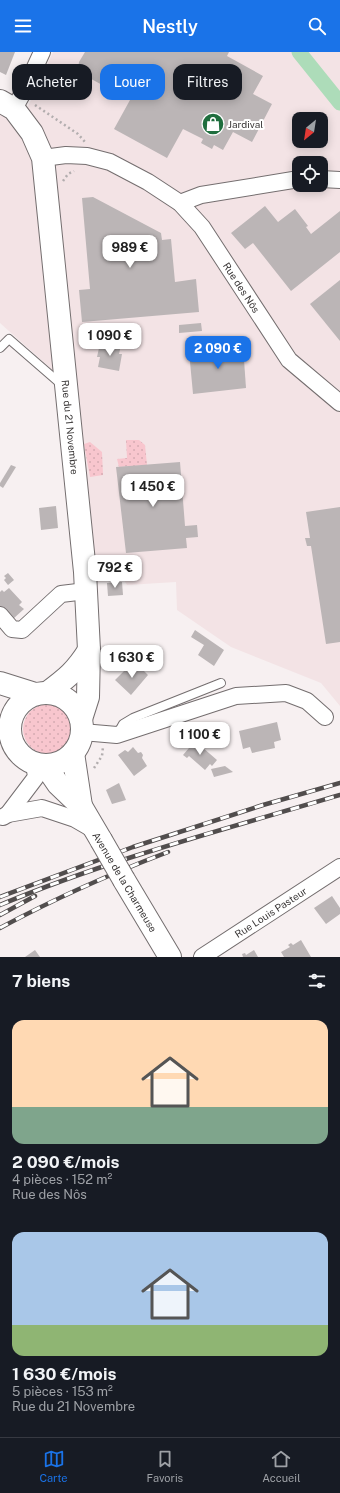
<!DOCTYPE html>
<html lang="fr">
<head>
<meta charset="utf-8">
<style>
	:root { --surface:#171b24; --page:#242831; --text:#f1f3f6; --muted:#9ea1a6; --line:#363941; --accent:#1a73e8 }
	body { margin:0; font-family:"Public Sans",sans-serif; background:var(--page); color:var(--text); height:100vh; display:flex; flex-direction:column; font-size:15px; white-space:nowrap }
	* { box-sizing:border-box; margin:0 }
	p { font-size:13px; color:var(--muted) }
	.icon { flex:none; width:22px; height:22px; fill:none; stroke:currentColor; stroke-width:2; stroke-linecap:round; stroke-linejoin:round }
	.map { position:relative; height:905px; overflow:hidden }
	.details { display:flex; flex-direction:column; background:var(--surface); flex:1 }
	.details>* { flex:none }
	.hud { position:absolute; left:12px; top:12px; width:316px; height:36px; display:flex; gap:8px }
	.needle { width:26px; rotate:210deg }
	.tools { position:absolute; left:292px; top:60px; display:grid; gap:8px }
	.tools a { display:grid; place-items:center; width:36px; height:36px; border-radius:8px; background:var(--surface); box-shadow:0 2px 10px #0003; font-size:20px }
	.price { position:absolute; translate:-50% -34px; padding:0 9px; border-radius:8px; background:#fff; color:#222; font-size:13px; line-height:26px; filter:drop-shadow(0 1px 2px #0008) }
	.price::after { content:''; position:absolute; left:50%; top:24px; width:12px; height:9px; margin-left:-6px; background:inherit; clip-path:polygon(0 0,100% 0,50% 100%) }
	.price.selected { background:var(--accent); color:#fff }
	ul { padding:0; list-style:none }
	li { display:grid; align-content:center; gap:8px; height:212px; padding:0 12px }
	li span { display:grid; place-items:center; height:124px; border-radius:12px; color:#555 }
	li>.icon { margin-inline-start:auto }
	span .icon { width:72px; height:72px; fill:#fffc; stroke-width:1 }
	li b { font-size:17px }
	h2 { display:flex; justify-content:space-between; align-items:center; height:48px; padding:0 12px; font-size:17px }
	.chip { padding:0 14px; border-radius:12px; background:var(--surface); box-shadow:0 2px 10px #0003; font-size:14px; line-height:36px }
	.chip.selected { background:var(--accent); color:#fff }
	header { display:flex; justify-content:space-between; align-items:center; height:52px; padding:0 12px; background:var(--accent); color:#fff; font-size:18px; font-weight:600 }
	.tabs { display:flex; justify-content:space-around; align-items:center; height:56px; border-top:1px solid var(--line); background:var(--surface); font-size:11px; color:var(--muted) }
	.tabs a { display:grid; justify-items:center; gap:2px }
	.tabs .selected { color:var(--accent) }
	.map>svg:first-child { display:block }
	.built { fill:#f3e3e5; fill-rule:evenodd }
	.grass { fill:url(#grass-dots) }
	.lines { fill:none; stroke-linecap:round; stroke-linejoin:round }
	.canal { stroke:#addcb9; stroke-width:15 }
	.building { fill:#bbb5b6 }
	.lane-casing { stroke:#746e6f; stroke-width:10 }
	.street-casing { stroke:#746e6f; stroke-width:18 }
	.secondary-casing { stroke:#746e6f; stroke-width:24 }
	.primary-casing { stroke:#746e6f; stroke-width:24 }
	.path { stroke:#b2adae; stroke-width:2.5; stroke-dasharray:2 3; stroke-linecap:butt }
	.lane { stroke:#fff; stroke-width:8 }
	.street { stroke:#fff; stroke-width:16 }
	.secondary { stroke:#fff; stroke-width:22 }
	.primary { stroke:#fff; stroke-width:22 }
	.rail-casing { stroke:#514d4d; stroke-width:4.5 }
	.rail { stroke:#fff; stroke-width:3; stroke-dasharray:9; stroke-linecap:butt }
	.primary-bridge-casing { stroke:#746e6f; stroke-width:24; stroke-linecap:butt }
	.primary-bridge { stroke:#fff; stroke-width:22 }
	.labels { text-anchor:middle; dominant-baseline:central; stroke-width:4; stroke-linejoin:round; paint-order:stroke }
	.poi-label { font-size:10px; fill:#383535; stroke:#fff; text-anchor:start }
	.street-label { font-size:10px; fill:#383535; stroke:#fff }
</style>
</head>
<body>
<header><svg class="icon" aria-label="menu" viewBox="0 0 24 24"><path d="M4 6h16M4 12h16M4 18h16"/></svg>Nestly<svg class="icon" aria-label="search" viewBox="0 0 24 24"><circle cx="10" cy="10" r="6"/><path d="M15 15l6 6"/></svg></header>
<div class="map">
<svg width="340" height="905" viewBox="0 0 340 905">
	<defs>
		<pattern id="grass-dots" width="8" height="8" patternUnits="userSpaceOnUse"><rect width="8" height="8" fill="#f8c6ce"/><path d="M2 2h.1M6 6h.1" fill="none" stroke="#d5abb2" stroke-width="1.8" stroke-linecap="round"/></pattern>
	</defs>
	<rect width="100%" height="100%" fill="#f7f0f1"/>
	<path class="built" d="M53 0H340V654L321 631 231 595 177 558 176 530 127 533 124 528 75 531 57 322 0 271V58L19 74ZM299 67H321V89H299ZM299 111H321V133H299Z"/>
	<g class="grass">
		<path d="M126 388H139L145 393 147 413 119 415 117 407 127 406Z"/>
		<path d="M90 390 102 400 103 423 90 425 84 392Z"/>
		<circle cx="48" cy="677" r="25"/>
	</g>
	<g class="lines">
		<path class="canal" d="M299 0 340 51"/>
	</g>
	<g class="building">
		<path d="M0 0H15L6 23 0 20Z"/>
		<path d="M85 0H229L227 4 263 24 253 42 272 52 252 90 233 80 223 98 214 93 212 97 201 91 203 87 183 77 167 106 114 77 130 48 82 22 78 16 79 10Z"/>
		<path d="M55 19 63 22 59 30 52 27Z"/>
		<path d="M93 145 161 181 162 188 171 187 175 230 196 227 199 260 82 270 79 238 90 237 82 146Z"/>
		<path d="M265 154 278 170 295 157 308 174 306 175 311 182 340 159V200L291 239 253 191 245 197 231 181Z"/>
		<path d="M340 228V289L310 252Z"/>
		<path d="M201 271 202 279 179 281V273Z"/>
		<path d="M105 290 121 293 119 302H122L119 319 98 315 100 305H97L99 296 103 297Z"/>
		<path d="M243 294 246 336 193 342 189 299Z"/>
		<path d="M180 410 185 474 197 473 198 485 186 486 187 496 126 501 116 415Z"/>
		<path d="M11 413 16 415 3 436 0 434V431Z"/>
		<path d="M56 454 58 476 41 478 39 456Z"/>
		<path d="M340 455V590L326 592 311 494H307L305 486H310L306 460Z"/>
		<path d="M8 521 14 528 8 533 4 528 6 526 4 524Z"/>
		<path d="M122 530 123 543 108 544 107 531Z"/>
		<path d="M9 536 22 550 19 553 24 557 13 567 7 563 0 555V540L2 538 4 540Z"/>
		<path d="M195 578 224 598 214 614 198 603 204 593 191 585Z"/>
		<path d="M138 613 148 623 131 643 115 628 129 614 133 618Z"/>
		<path d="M277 670 281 688 274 690 275 696 252 701 250 695 243 697 239 679Z"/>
		<path d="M195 689 217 708 212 714 210 712 205 718 189 704 187 706 183 703Z"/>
		<path d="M133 695 138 701 141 700 143 703 142 706 147 714 134 724 118 703 125 698 128 700Z"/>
		<path d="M225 714 233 720 214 725 211 717Z"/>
		<path d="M119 731 126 748 112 752 106 738Z"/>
		<path d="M332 844 340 856V862L326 872 314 856Z"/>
		<path d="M301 888 311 905H284L281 900 290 895 288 893 291 891 293 893Z"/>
		<path d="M35 898 40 905H25Z"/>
		<path d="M254 898 258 905H243L242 902 245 901 246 903Z"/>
	</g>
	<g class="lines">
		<g class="lane-casing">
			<g id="lane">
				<path d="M0 296 9 287 62 333"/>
				<path d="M118 681 123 672 133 666 221 631"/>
			</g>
		</g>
		<g class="street-casing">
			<g id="street">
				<path d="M14 57 25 37 42 0"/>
				<path id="s1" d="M43 106 66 103 87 104 110 110 148 130 180 151 202 175 289 308 340 351"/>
				<path d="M321 127 340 128"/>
				<path d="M180 151 201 143 299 127"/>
				<path d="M0 563 12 577 22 578 61 542 86 539"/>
				<path d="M82 680 117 683 236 644 286 641 307 649 325 665"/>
				<path d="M8 762 42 756 75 767 94 778"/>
				<path d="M3 765 8 762 36 725 34 711"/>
				<path id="s2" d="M202 905 340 815"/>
			</g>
		</g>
		<g class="secondary-casing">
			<g id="secondary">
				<path id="s3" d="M0 49 14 57 32 81 43 106 85 520 89 598 88 645 81 667"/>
				<path d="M47 641C67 626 76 619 89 598"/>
			</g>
		</g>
		<g class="primary-casing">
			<g id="primary">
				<path d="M0 631 35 642"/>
				<circle cx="46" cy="677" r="36"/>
				<path d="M73 701 81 754"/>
				<path d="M45 713 58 732 81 754 101 788"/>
				<path d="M124 828 170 905"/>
			</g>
		</g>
		<g class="path">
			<path d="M35 53 78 82 85 90"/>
			<path d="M63 129 68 122 74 119"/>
			<path d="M94 716 102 704 103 695"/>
		</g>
		<use href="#lane" class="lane"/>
		<use href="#street" class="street"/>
		<use href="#secondary" class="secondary"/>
		<use href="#primary" class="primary"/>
		<g class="rail-casing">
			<g id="rail">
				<path d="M0 845 133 795 263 753 340 731"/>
				<path d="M0 853C110 807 226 777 340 743"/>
				<path d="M0 863 35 844"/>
				<path d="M0 876C54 847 110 822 168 800"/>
			</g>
		</g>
		<use href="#rail" class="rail"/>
		<g class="primary-bridge-casing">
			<path id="primary-bridge" d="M101 788 124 828"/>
		</g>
		<use href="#primary-bridge" class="primary-bridge"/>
	</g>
	<defs>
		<g id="shop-disc" transform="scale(1.15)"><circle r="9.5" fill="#1f6e3e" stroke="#fff"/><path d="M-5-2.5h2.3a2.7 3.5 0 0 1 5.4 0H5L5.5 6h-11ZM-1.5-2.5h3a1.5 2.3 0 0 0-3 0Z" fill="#fff"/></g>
	</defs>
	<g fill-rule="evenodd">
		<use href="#shop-disc" x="213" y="72"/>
	</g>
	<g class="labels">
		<g class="poi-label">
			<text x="228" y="72">Jardival</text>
		</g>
		<g class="street-label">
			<text stroke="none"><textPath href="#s1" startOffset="254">Rue des Nôs</textPath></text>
			<text stroke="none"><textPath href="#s3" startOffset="344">Rue du 21 Novembre</textPath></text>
			<text transform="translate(125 830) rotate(59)">Avenue de la Charmeuse</text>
			<text stroke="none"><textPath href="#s2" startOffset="82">Rue Louis Pasteur</textPath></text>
		</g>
	</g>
</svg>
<div class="tools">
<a><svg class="needle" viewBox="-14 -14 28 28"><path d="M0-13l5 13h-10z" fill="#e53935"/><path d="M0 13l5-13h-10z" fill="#9ea1a6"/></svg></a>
<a><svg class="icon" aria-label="locate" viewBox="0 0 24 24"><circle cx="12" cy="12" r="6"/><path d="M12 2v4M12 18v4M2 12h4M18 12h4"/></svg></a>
</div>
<b class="price" style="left:130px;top:217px">989 €</b>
<b class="price" style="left:110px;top:305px">1 090 €</b>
<b class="price selected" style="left:218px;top:318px">2 090 €</b>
<b class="price" style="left:153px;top:456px">1 450 €</b>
<b class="price" style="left:115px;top:537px">792 €</b>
<b class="price" style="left:132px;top:627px">1 630 €</b>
<b class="price" style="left:200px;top:704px">1 100 €</b>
<div class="hud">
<a class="chip">Acheter</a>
<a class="chip selected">Louer</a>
<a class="chip">Filtres</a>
</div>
</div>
<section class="details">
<h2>7 biens<svg class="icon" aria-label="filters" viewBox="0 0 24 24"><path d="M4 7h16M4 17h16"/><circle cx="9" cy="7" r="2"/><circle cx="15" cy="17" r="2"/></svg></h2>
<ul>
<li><span style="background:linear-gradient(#ffd9b3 70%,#7fa58c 0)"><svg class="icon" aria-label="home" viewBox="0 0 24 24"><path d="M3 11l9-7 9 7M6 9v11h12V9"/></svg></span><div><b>2 090 €/mois</b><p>4 pièces · 152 m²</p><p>Rue des Nôs</p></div></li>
<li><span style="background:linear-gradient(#a9c7e8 75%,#8fb573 0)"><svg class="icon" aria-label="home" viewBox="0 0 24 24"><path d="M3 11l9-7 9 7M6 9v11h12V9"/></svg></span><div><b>1 630 €/mois</b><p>5 pièces · 153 m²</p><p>Rue du 21 Novembre</p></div></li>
</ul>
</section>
<nav class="tabs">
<a class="selected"><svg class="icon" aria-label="map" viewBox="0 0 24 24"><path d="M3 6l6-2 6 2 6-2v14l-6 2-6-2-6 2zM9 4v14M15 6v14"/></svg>Carte</a>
<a><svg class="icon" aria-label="saved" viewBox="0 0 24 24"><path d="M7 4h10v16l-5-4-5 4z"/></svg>Favoris</a>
<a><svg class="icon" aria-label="home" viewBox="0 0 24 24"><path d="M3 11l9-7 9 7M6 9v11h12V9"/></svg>Accueil</a>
</nav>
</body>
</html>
